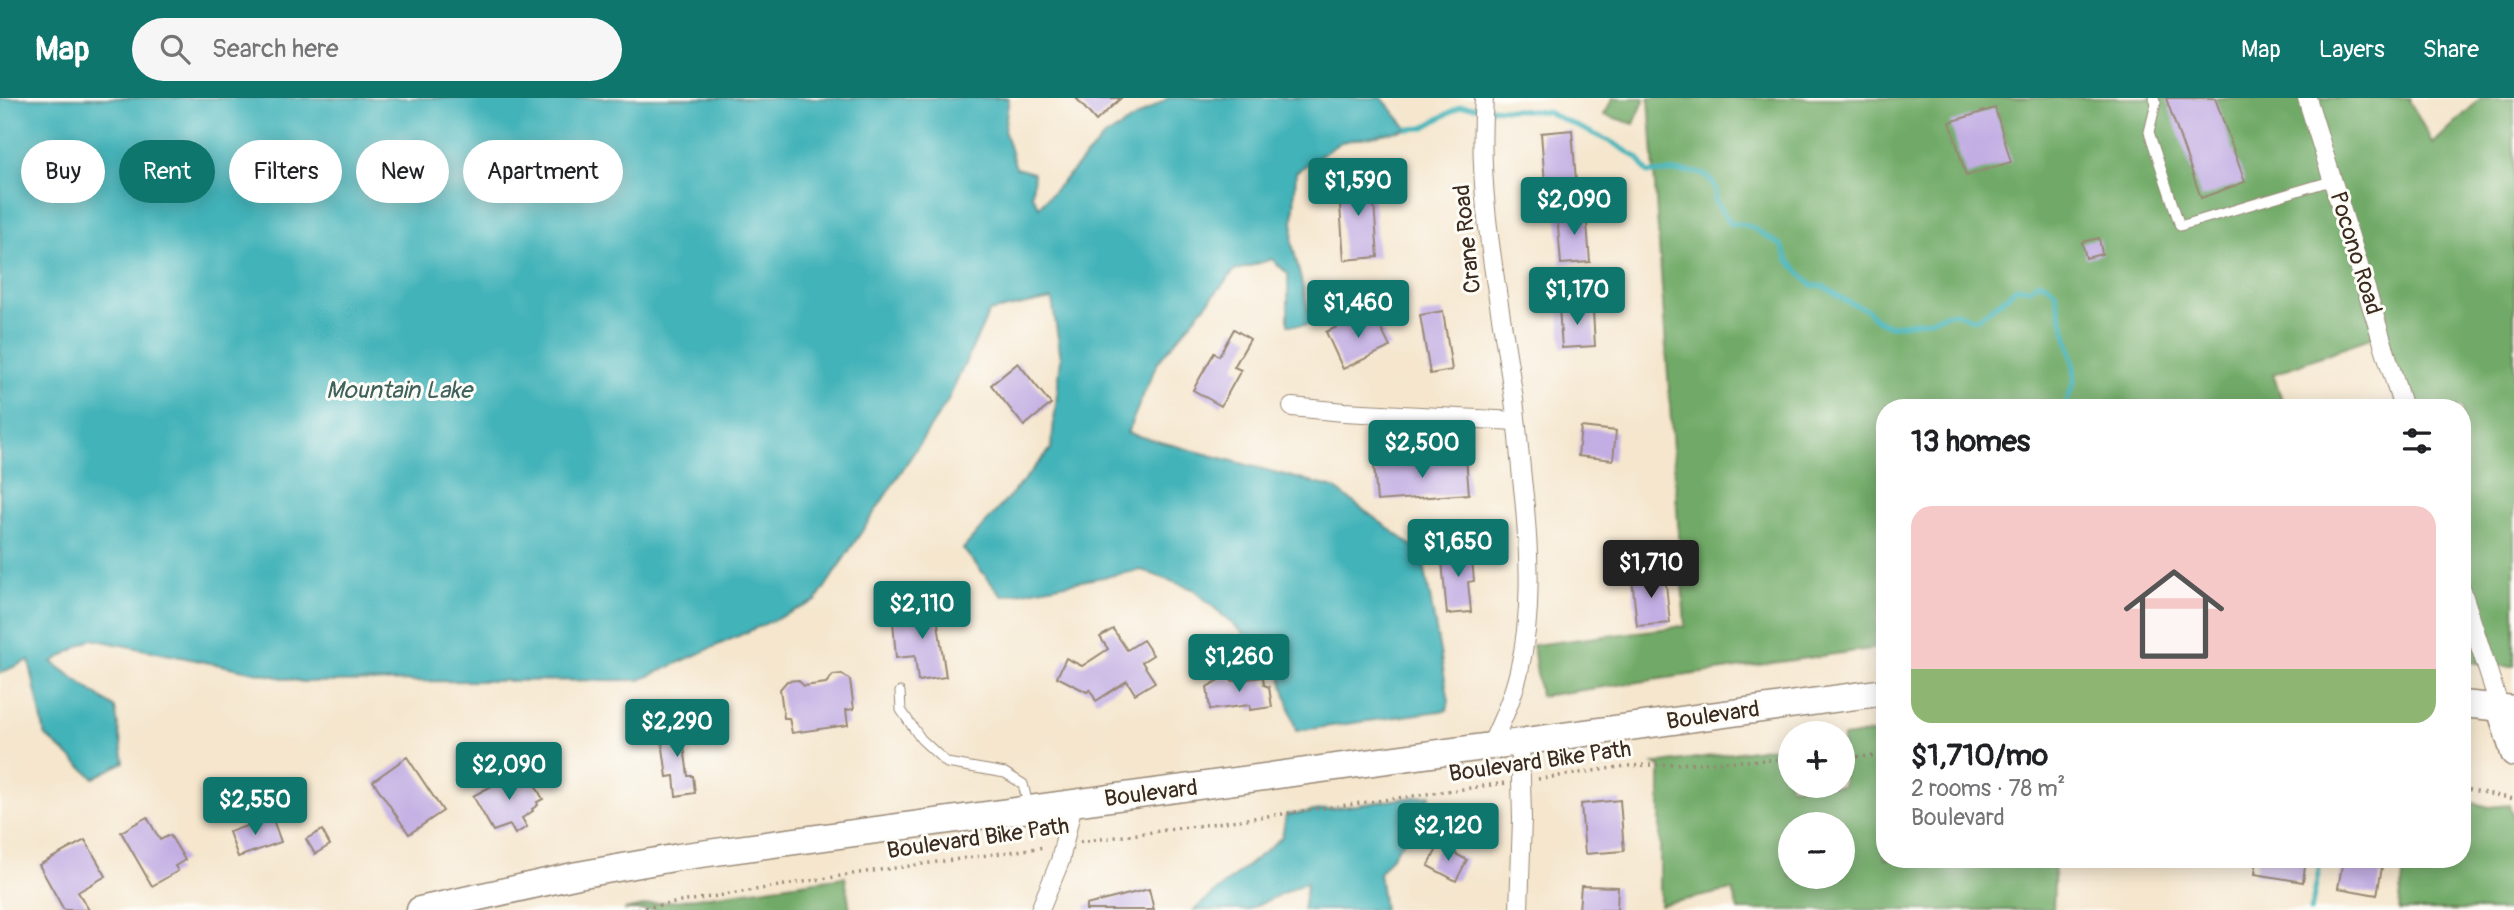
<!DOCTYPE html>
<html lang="en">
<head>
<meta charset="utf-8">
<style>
	:root { --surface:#fff; --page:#f6f6f6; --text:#202124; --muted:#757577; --accent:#0f766e }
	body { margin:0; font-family:Pangolin,sans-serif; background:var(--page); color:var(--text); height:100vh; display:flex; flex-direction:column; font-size:26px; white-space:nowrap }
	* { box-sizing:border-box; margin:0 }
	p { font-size:23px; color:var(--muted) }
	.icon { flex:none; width:38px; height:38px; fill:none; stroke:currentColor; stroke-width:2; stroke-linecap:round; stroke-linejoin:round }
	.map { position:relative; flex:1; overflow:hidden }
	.drawer { position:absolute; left:1876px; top:301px; width:595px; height:469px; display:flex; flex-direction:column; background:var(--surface); border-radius:28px; box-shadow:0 4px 18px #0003 }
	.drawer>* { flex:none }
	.guide { position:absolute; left:21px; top:42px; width:665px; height:63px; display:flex; gap:14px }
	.controls { position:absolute; left:1778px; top:623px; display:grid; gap:14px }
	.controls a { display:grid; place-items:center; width:77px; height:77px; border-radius:50%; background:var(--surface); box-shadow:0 4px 18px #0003; font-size:35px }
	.price { position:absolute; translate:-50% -60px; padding:0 16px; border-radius:7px; background:var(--accent); color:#fff; font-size:23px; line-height:46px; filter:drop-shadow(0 2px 4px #0008) }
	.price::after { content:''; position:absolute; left:50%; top:42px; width:21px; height:16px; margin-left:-10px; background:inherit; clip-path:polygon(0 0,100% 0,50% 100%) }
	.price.on { background:#222; color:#fff }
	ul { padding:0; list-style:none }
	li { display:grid; align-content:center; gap:14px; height:371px; padding:0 35px }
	li span { display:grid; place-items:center; height:217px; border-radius:21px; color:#555 }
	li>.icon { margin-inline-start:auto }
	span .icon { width:126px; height:126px; fill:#fffc; stroke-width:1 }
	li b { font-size:30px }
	h2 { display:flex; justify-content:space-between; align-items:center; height:84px; padding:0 35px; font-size:30px }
	.tag { padding:0 24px; border-radius:32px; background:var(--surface); box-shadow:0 4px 18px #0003; font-size:24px; line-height:63px }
	.tag.on { background:var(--accent); color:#fff }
	header { display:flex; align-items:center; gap:42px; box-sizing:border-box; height:98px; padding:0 35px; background:var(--accent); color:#fff }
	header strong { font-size:33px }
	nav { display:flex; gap:38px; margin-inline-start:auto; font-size:24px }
	.search { width:490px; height:63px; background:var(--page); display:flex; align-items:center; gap:18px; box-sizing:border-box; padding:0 24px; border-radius:38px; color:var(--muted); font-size:26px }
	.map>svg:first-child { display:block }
	.forest { fill:#71aa68; stroke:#566a43; stroke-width:2; fill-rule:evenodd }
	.water { fill:#43b3b9; stroke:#3f6e6c; stroke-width:2 }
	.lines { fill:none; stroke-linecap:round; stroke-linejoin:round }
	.stream { stroke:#43b3b9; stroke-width:5 }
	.building { fill:#c3aee3 }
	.lane-casing { stroke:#988876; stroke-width:11 }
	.street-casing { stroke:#988876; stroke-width:20 }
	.secondary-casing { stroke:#988876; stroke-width:29 }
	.path { stroke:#988876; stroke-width:3.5; stroke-dasharray:2 5; stroke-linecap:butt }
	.lane { stroke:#fff; stroke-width:9 }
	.street { stroke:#fff; stroke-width:18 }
	.secondary { stroke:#fff; stroke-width:26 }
	.labels { text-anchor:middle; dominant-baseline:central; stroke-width:6; stroke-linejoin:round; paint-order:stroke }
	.street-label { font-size:23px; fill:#3b2a1e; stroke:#fdfcf7 }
	.water-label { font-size:24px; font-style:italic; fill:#3e615c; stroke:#fdfcf7 }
</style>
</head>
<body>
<header>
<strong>Map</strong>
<div class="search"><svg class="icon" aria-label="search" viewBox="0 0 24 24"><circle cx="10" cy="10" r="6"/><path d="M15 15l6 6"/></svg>Search here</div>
<nav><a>Map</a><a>Layers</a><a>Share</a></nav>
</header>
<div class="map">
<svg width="2514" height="812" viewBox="0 0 2514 812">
	<rect width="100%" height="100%" fill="#fdfcf7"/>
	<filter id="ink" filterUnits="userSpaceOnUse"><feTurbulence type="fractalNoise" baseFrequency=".0143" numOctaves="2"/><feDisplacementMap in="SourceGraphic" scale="14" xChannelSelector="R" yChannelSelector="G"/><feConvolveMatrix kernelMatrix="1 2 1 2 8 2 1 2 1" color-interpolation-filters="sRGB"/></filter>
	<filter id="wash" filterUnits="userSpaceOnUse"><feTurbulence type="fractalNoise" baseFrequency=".00686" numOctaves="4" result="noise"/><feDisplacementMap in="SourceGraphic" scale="28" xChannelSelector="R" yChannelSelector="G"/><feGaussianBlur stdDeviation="1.57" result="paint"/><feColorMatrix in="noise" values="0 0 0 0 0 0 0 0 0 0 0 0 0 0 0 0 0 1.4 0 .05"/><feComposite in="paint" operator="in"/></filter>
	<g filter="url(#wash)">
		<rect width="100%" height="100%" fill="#f5e6cd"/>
		<g class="forest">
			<path d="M1613 0H1645L1634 26 1604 17Z"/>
			<path d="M1649 0H2410L2409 2 2433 46 2481 0H2514V568H2500L2462 563V310H2399L2375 238 2273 276 2285 310H1885V549L1540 598 1533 547 1685 528Z"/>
			<path d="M1885 633V761H2055L2053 812H1738L1732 792 1660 807V669L1654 666 1790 647V688H1843V639ZM1843 726V779H1790V726Z"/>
			<path d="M2462 702 2489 709 2509 707 2514 723V812H2399L2405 761H2462Z"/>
			<path d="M845 779 850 812H624L653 806Z"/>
		</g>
		<g class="water">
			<path d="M0 0H1009L1004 32 1016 70 1034 75 1032 97 1039 109 1103 40 1168 0H1382L1408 31 1341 44 1296 74 1292 145 1312 227H1288V176L1272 161 1234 173 1157 265 1127 335 1334 390 1422 455 1449 603 1447 612 1296 633 1277 565 1193 491 1141 472 1002 498 963 451 1051 351 1061 260 1052 201 989 214 947 304 816 503 640 582 303 584 92 541 52 564 115 610 124 664 94 680 45 637 29 562 0 575Z"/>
			<path d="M1430 697 1428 712 1379 775 1384 812H1303L1307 784 1247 812H1194L1282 739 1286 717Z"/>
		</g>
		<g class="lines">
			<g class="stream">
				<path d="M1408 31 1423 30 1461 8 1547 14 1615 46 1638 60 1648 75C1673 75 1721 63 1715 103L1731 126H1743L1753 130 1782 148 1788 162 1812 188H1823L1848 204 1867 212 1875 221 1889 228 1930 222 1954 214 1976 222C1989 210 2005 203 2017 189L2030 191 2038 184 2047 186 2056 194C2058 217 2078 264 2074 283 2072 292 2067 300 2066 310"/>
				<path d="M2311 812 2321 761"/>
			</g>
		</g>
		<g id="blocks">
			<g class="building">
				<path d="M1076 0H1121L1096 23Z"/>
				<path d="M2166 0H2215L2245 84 2201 100Z"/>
				<path d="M1995 10 2011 64 1966 78 1950 24Z"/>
				<path d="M1572 32 1576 83 1545 85 1541 35Z"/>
				<path d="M1372 78 1378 159 1344 162 1338 80Z"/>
				<path d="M1586 112 1590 164 1561 166 1557 115Z"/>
				<path d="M2099 140 2102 156 2086 160 2082 144Z"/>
				<path d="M1589 208 1590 213H1593L1595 248 1562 250 1559 210Z"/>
				<path d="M1372 212 1390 249 1343 271 1326 234Z"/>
				<path d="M1443 213 1452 272 1430 276 1420 217Z"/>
				<path d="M1234 231 1250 241 1234 269 1241 272 1221 308 1193 292 1214 255 1219 258Z"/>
				<path d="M1018 265 1051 306 1024 328 991 287Z"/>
				<path d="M1581 329 1616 333 1613 362 1578 358Z"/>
				<path d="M1466 360 1469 396 1377 403 1374 367Z"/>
				<path d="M1471 450 1474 483 1468 484 1471 514 1447 516 1441 453Z"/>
				<path d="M1665 476 1670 525 1637 528 1632 480Z"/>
				<path d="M934 499 946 579 918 583 915 558 896 560 893 523 910 521 909 517 919 516 917 501Z"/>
				<path d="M1113 531 1127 552 1143 542 1153 557 1142 564 1155 584 1135 596 1127 583 1096 603 1090 592 1087 594 1057 579 1066 560 1082 568 1108 551 1100 539Z"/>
				<path d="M842 576 850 582 854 611 846 612 848 627 792 635 789 620H784L780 591 787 583 798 582 804 588 826 585 833 577Z"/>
				<path d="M1224 579 1233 583 1263 579 1264 587 1269 589 1272 609 1250 612V607L1210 612 1207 589Z"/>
				<path d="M681 625 688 678H693L695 695 676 698 674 678 667 679 660 628Z"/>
				<path d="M407 659 443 713 409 736 373 683Z"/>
				<path d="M525 670 543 701 537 704 538 707 532 711 533 713 522 720 527 729 515 736 510 727 493 733 473 698Z"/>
				<path d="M1620 702 1624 753 1585 756 1581 706Z"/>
				<path d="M147 719 160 742 170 737 185 762 175 768 178 773 152 788 121 734Z"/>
				<path d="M272 719 281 744 238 759 229 734Z"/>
				<path d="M322 732 330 747 315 756 306 741Z"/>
				<path d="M85 742 106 778 78 794 89 812H64L39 767Z"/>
				<path d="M1439 747 1467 762 1456 783 1428 768Z"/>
				<path d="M2257 761H2306L2303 784 2255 776Z"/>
				<path d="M2343 762 2382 769 2377 797 2338 790Z"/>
				<path d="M1581 788 1618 789 1617 812H1579Z"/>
				<path d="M1149 791 1154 812H1086V807Z"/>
			</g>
		</g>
	</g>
	<g filter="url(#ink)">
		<use href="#blocks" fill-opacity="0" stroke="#988876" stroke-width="2"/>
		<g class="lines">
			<g class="lane-casing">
				<g id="lane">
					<path d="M2154 0 2156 5 2149 34 2180 128 2334 82"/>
					<path d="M900 594 901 612 921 641 947 665 1005 675 1023 686 1028 707"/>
				</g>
			</g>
			<g class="street-casing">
				<g id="street">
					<path d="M1484 0C1476 102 1500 202 1514 302 1518 334 1520 366 1524 398 1529 455 1533 516 1519 573 1513 599 1502 623 1491 647"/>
					<path d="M2307 0 2403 310"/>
					<path d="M1292 309 1344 314 1516 323"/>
					<path d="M2462 493 2500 610"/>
					<path d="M1040 812 1060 763 1073 705"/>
					<path d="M1519 812 1522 720 1520 643"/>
				</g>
			</g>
			<g class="secondary-casing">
				<g id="secondary">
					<path d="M2462 606 2514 611"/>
					<path d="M2500 610 2514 655"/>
					<path d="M420 812 578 777 679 759 1885 594"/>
				</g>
			</g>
			<g class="path">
				<path d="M1843 659 1885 658"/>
				<path d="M1538 681 1627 668 1790 661"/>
				<path d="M2462 690 2514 701"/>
				<path d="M1080 744 1506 685"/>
				<path d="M631 812 859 775 1045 749"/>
			</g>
			<use href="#lane" class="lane"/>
			<use href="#street" class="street"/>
			<use href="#secondary" class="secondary"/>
		</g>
	</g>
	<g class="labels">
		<g class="street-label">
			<text transform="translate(1467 141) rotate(-96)">Crane Road</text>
			<text transform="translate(2356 155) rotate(73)">Pocono Road</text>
			<text transform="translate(1713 617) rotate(-8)">Boulevard</text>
			<text transform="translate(1540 663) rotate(-8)">Boulevard Bike Path</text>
			<text transform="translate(1151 695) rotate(-7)">Boulevard</text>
			<text transform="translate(978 740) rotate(-8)">Boulevard Bike Path</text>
		</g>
		<g class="water-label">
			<text x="399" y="292">Mountain Lake</text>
		</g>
	</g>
</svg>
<div class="controls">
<a>+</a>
<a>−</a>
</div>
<b class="price" style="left:1358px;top:120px">$1,590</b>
<b class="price" style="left:1574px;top:139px">$2,090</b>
<b class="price" style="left:1577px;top:229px">$1,170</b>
<b class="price" style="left:1358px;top:242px">$1,460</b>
<b class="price" style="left:1422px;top:382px">$2,500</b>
<b class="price" style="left:1458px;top:481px">$1,650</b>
<b class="price on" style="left:1651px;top:502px">$1,710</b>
<b class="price" style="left:922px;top:543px">$2,110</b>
<b class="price" style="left:1239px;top:596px">$1,260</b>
<b class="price" style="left:677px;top:661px">$2,290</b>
<b class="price" style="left:509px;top:704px">$2,090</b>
<b class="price" style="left:255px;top:739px">$2,550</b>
<b class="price" style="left:1448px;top:765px">$2,120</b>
<div class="guide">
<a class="tag">Buy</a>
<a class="tag on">Rent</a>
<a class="tag">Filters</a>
<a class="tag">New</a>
<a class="tag">Apartment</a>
</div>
<section class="drawer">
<h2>13 homes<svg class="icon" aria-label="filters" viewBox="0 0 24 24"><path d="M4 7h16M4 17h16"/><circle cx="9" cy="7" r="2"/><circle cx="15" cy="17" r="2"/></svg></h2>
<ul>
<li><span style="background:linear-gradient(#f6c9c9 75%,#8fb573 0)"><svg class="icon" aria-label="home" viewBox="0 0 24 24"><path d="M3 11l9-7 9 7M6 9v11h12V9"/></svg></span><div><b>$1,710/mo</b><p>2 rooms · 78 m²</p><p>Boulevard</p></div></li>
</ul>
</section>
</div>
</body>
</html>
